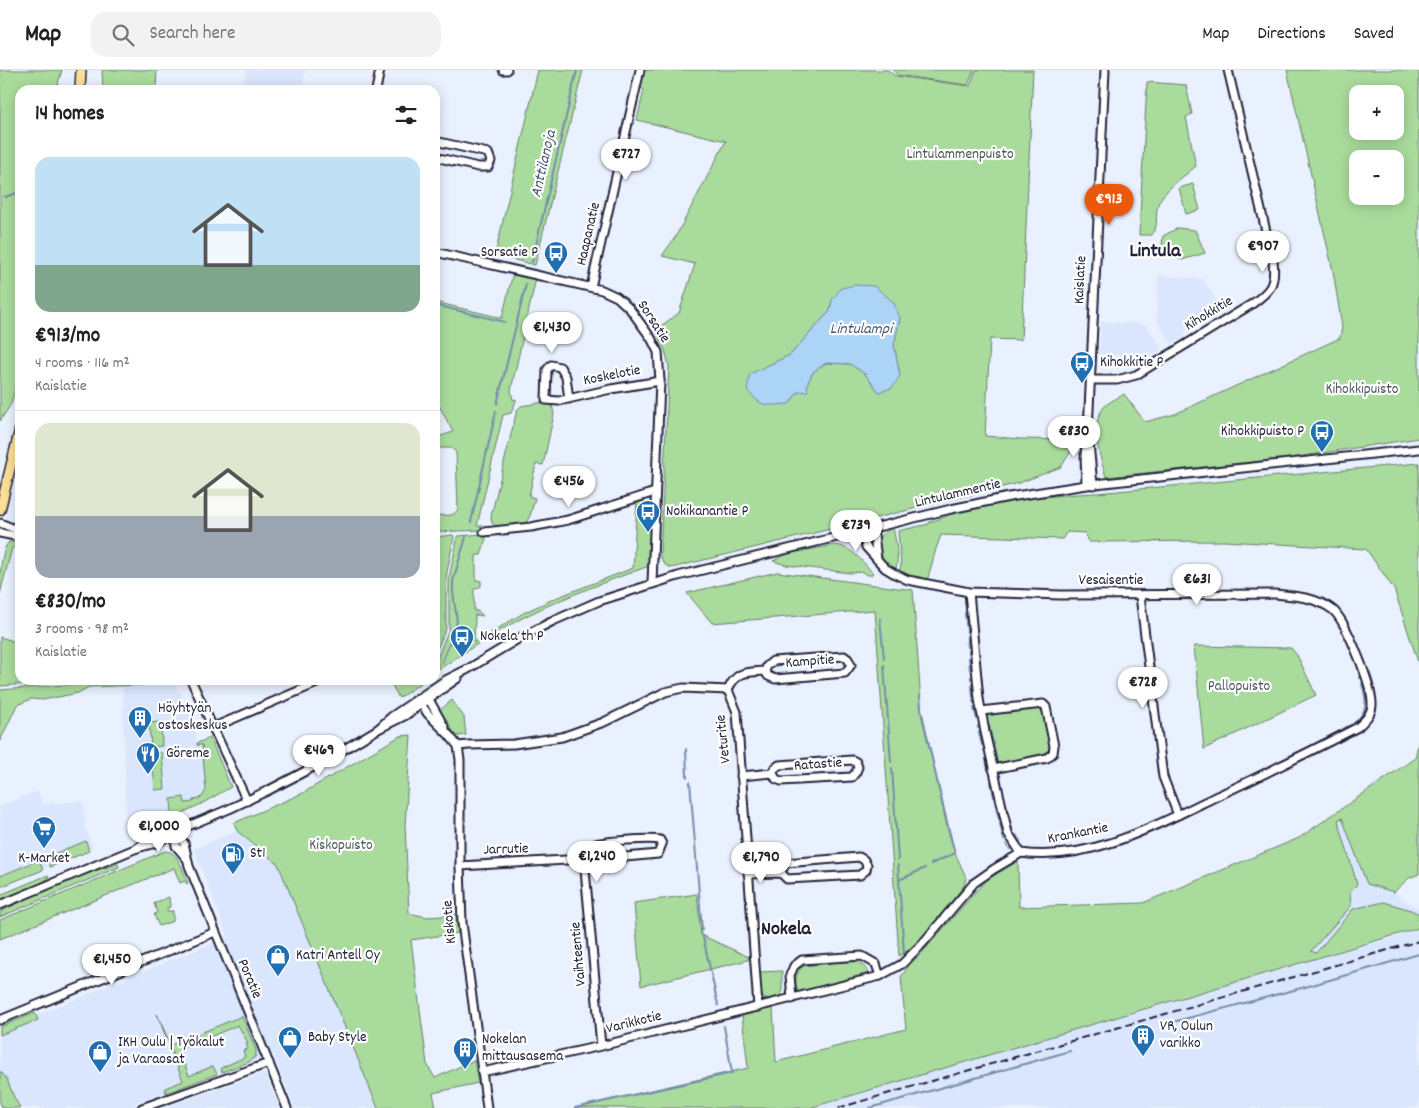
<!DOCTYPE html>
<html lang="en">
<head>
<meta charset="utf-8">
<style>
	:root { --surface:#fff; --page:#f2f2f2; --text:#222; --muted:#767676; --line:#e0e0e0; --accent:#ea580c }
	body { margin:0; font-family:Dekko,sans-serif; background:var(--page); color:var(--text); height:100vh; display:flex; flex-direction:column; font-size:19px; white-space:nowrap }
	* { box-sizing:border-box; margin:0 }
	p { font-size:16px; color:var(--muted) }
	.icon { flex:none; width:28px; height:28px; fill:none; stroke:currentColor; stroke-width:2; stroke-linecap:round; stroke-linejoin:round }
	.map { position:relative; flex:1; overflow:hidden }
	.details { position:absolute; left:15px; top:15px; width:425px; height:600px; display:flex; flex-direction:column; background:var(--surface); border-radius:15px; box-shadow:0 2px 12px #0003 }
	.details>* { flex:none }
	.fabs { position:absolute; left:1349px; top:15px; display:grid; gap:10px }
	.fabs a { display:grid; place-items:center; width:55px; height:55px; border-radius:10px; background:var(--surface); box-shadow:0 2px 12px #0003; font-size:25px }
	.price { position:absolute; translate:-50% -42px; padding:0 11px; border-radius:18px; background:#fff; color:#222; font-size:16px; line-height:32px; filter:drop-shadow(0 1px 2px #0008) }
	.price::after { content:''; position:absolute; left:50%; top:30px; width:15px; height:11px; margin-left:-8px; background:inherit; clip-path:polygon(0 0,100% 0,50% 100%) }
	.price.selected { background:var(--accent); color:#fff }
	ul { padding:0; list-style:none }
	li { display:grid; align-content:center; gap:10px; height:265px; padding:0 20px }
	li+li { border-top:1px solid var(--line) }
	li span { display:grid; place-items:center; height:155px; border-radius:15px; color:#555 }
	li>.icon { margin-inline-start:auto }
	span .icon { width:90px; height:90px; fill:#fffc; stroke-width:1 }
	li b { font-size:21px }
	h2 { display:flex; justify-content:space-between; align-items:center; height:60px; padding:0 20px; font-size:21px }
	header { display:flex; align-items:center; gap:30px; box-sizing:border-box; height:70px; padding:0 25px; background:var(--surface); border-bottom:1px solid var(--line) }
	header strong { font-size:24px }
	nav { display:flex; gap:28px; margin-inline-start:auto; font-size:18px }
	.search { width:350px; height:45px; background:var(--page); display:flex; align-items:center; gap:12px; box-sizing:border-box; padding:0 18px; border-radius:15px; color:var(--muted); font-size:19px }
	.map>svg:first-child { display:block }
	.built { fill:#d9e6fd }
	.green { fill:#a9db9c; stroke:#667e6c; fill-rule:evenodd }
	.water { fill:#acd4f6; stroke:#758dab }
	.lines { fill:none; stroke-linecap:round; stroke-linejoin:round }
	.stream { stroke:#758dab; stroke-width:2 }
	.minor-casing { stroke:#22223b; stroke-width:11 }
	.major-casing { stroke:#22223b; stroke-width:12 }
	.minor { stroke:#fff; stroke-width:7 }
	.major { stroke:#fadf96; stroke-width:9 }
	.rail { stroke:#22223b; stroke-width:2; stroke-dasharray:8 4; stroke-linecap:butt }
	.labels { text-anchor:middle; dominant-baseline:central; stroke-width:4.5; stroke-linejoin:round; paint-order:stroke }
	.park-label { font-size:15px; fill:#4a5a58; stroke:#fff }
	.street-label { font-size:15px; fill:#22223b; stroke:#fff }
	.poi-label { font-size:15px; fill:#22223b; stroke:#fff; text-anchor:start }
	.water-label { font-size:16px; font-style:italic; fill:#4b5773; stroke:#fff }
	.district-label { font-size:20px; font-weight:bold; fill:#22223b; stroke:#fff }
</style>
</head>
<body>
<header>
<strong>Map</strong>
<div class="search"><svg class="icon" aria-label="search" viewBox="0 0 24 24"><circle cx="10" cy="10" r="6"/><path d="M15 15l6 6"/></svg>Search here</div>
<nav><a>Map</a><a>Directions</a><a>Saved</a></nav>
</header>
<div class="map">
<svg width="1419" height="1038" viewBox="0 0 1419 1038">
	<rect width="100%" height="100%" fill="#e9f0fe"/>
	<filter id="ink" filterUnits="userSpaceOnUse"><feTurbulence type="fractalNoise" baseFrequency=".02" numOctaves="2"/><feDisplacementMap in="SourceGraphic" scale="10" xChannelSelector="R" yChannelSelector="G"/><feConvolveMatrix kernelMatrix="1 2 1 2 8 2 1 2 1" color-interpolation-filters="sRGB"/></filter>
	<g filter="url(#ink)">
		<g class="built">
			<path d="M247 0H306L301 20H242Z"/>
			<path d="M1158 206 1203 209 1218 234 1209 239 1212 245 1186 260 1184 267 1171 274 1157 250Z"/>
			<path d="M1101 252 1134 253 1147 256 1162 279 1150 286 1099 284Z"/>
			<path d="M143 610H176L177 622H181L182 637 187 640 188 643H193L197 675H202L206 720 202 727 193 732 171 734 172 742 157 743 150 746V751L126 760 123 616 143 615Z"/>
			<path d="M38 721 43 734 83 731 85 757 93 778 0 816V736Z"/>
			<path d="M1342 748 1367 814 1394 822 1407 832 1419 838V844L1411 840 1384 832 1354 839 1315 883 1311 881 1351 836 1350 823 1357 814 1337 750Z"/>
			<path d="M237 761 278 794 378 1038H295L273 984 135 1033 137 1038H18L0 1009V960L228 867 194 779Z"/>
			<path d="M1419 860V1036L1415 1038H807L1241 911Z"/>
			<path d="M265 1003 279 1038H162L167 1036Z"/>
		</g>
		<g class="green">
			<path d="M0 0H62L56 20H20V301L11 334 0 351Z"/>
			<path d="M102 0H157L156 20H103Z"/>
			<path d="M538 0H583L535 195 495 185Z"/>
			<path d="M644 0H888L895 6 970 16 976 0H1033L1021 270 990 269 985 366 1021 369 1078 370 1061 397 1019 413 671 498 664 494 660 486 669 296 665 280 655 260 679 243 695 194 662 186 676 166 726 71 637 50 644 20 640 17ZM832 230 900 248 894 275 900 305 879 322 865 304 850 294 826 293 813 302 807 314 798 322 789 334 750 304 790 285 830 241Z"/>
			<path d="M893 0H974L968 15 897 5Z"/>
			<path d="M1287 0H1419V368L1290 388 1106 407C1100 386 1089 356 1104 337 1108 332 1118 328 1124 324L1145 352 1175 344 1340 268 1342 257 1333 201ZM1358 24H1395V61H1358ZM1358 89H1395V126H1358Z"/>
			<path d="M1147 12 1186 15 1192 44 1186 47 1196 96C1186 105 1161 122 1158 135 1154 147 1160 153 1152 165H1139Z"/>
			<path d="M1193 114 1200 140 1186 144 1179 118Z"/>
			<path d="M1178 158 1195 160 1205 183 1182 190 1161 182 1163 166Z"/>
			<path d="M513 203 536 208 511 320 513 330 516 329V331L511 343 503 345 477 456H485V458L481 460 435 462V445C443 445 454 448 458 439L456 382 451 378H435V368L453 362 435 328V232L502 248Z"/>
			<path d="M544 332 552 335 554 344 543 395 536 394 529 426 535 428 530 446 525 454 497 457 492 453 491 446 517 340 521 336Z"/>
			<path d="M1419 393V595L1394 519 1366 479 1224 471 1089 472 1085 463 1067 462 1062 469 941 465 936 479 927 511 898 503 901 496 898 461 929 454V452C938 450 946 446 955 443 1001 431 1050 425 1097 423Z"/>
			<path d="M637 430H642L650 437 649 496C608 511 567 526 528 545 497 561 468 580 439 599L438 598 437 588 449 559V508L458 466 484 464 486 468 481 485H476V510L481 511V516L478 518 474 519V541H478L483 546 475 545 474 573 525 542 558 527 633 498Z"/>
			<path d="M893 458C896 472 900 488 895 501 878 490 867 467 893 458Z"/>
			<path d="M453 465 454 467 446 507V558L435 584V467Z"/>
			<path d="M9 472H20V475L12 478 0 524C0 511 0 480 9 472Z"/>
			<path d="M834 475C851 476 862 491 873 503L871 505H867L862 502 850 503 786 495 773 491 787 484Z"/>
			<path d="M777 502 913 520 922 648 955 783 966 807 964 816 917 874 899 886 875 540 712 553 687 523Z"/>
			<path d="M0 567 20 573V610H82L0 616Z"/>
			<path d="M1194 576 1291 578 1297 585 1316 625 1204 679Z"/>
			<path d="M128 610H143V615L89 617 78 623 43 630 31 629 17 635 0 671V620Z"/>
			<path d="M389 610H425L399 628Z"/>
			<path d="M452 630 464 647 466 665 457 666 438 642Z"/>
			<path d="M1037 637 1044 643 1050 676 1046 686 998 695 995 694 984 648 986 644Z"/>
			<path d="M161 652 162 676 151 677 149 653Z"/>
			<path d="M411 665 405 755 409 843 427 847 456 845 458 863 411 870 427 994 435 1008 474 990 478 1013 433 1023 436 1038H378L278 794 237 761 234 753 301 724 400 666Z"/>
			<path d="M210 668 231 717 201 734 174 747 172 746 171 729 184 727 185 733 193 732V730L202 727 206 720 202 675H197V673Z"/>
			<path d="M1419 669V804L1409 808 1394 822 1367 814 1342 748 1338 750 1357 814 1350 823 1351 836 1311 881 1316 883 1353 839 1384 832 1411 840 1419 844V858L809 1038H574L748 998 742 946 773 938 776 992 906 959 901 907 909 895 920 885 985 811 1018 791 1019 837 1143 833 1299 768 1415 688Z"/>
			<path d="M152 683H162L165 719 155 720Z"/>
			<path d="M86 771 89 781 50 797 46 787Z"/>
			<path d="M165 781C179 781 183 802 188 813L187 814 185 811 180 813 174 798 162 803 161 801 160 804 151 807V806L149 808 0 869V850Z"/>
			<path d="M39 790 43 800 0 817V806Z"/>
			<path d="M118 794 119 797 0 847V842C35 825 80 803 118 794Z"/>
			<path d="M48 805 49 808 35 817 0 831V825Z"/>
			<path d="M697 824 701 865 749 887 748 890 641 916 634 833Z"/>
			<path d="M169 827 170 837 167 838V841H173V851L159 856 154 845 157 842 154 833Z"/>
			<path d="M849 891C860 892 863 894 869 903L798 922C794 912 795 902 804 896Z"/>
			<path d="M782 901V921L780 926 766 929 763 928 760 922 759 902Z"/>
			<path d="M35 943 38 950 0 965V957Z"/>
			<path d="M157 944 171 975 242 946 256 980V986L249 992 222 1002 221 998 245 987 243 981 248 979 246 974 248 973 238 955 179 980 189 1006 213 996 217 1004 166 1023 165 1018 183 1011Z"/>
			<path d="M0 1001 7 1009 13 1025 20 1038H3L0 1033Z"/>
		</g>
		<path class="water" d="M855 215 874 216 893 232 900 248 894 275 900 306 892 318 879 322 865 304 850 294 826 293 813 302 807 314 808 321 798 322 789 334C766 335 763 339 747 320L750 304 790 285 830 241 832 230 841 218Z"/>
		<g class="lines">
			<g class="stream">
				<path d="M5 127 20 122"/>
				<path d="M532 192 577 0"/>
				<path d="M435 235 505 252"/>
				<path d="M497 334 526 214"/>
				<path d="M471 452 496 341"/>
				<path d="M965 543 967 562"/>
				<path d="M880 549 884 588"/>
				<path d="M967 566 968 577"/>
				<path d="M969 581V583"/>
				<path d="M969 588 970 600"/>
				<path d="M442 592 454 562 457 551 453 522V511L466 467"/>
				<path d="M884 595 891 692"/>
				<path d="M980 598 984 633"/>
				<path d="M1359 604 1360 608"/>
				<path d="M971 607V609"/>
				<path d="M972 614 973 627"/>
				<path d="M920 626 921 639 947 755 955 783 931 794"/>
				<path d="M973 631 974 633"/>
				<path d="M974 638 977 649"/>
				<path d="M993 645 995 643"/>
				<path d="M987 647 997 692"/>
				<path d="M1354 653C1369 641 1367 630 1362 614"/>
				<path d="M978 656V658"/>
				<path d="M1345 658 1351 655"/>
				<path d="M979 662 982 675"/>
				<path d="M1322 672 1337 663"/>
				<path d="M686 679 687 707"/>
				<path d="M986 689 988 700"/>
				<path d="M892 698 898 790"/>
				<path d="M1258 702 1284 691"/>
				<path d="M1000 705 1002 720"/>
				<path d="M690 712 702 860"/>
				<path d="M991 712 994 727"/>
				<path d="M1003 724 1007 740"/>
				<path d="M996 737 999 749"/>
				<path d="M1008 744V747"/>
				<path d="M1010 752 1012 759"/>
				<path d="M1000 754 1004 770"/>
				<path d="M1016 765 1020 771"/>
				<path d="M1006 774 1010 779"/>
				<path d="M898 795 904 884"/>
				<path d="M899 810 925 798"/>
				<path d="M703 867 718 935"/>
				<path d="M1169 953 1309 916 1419 884"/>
				<path d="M575 1038 732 1003 724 956"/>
				<path d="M870 1038 1070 981"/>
			</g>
			<g class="minor-casing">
				<g id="minor">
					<path d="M503 0H507"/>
					<path d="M376 20 380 0"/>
					<path d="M435 71 488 83 491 91 488 97H478L435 87"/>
					<path d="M435 182 602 220 617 227 630 239 651 268 658 282 660 311 652 513"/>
					<path d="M591 217 640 0"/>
					<path d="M1090 310H1117L1136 305 1252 234C1270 221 1276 215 1273 191L1228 0"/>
					<path d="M569 329 566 307 560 297 551 295 547 300 546 330 559 331 611 319 660 311"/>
					<path d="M1089 373 1093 415"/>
					<path d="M1086 415 1085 384 1088 361 1105 0"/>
					<path d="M0 453 20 461"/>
					<path d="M873 458 877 489"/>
					<path d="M862 461 866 477 885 498 895 504 908 510 969 522 1061 525 1275 524C1295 526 1316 527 1333 540 1346 551 1373 618 1372 635 1372 644 1364 651 1358 657 1311 681 1263 705 1215 727 1157 755 1088 793 1021 783L1008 763 985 662 979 629 969 522"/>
					<path d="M484 462 531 457 568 450 655 422"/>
					<path d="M0 463 20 467"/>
					<path d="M1140 526 1163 707 1178 745"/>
					<path d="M191 610 247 731"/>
					<path d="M728 620 737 642 758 937"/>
					<path d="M728 620C736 601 747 602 765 601L768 606 775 609 845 603 851 595 848 589 844 586 773 591 767 596 765 601"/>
					<path d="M427 626 445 658"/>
					<path d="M418 630 428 644 449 665 458 676 460 690V796L462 853 487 1038"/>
					<path d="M981 641 1043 634 1046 637 1054 676 1053 683 1047 688 993 699"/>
					<path d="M214 657 324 610"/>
					<path d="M378 659 391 647 444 611 468 599 518 569 553 551 599 531 678 506 951 439 1009 427 1086 415 1419 379"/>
					<path d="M458 676 469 675 514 674 562 667 604 652 665 622 683 618 728 620"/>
					<path d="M741 706 773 703 774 699 779 695 852 690 856 692 858 697 856 702 852 707 781 711 776 709 773 703"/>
					<path d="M175 761 184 773 189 796 287 1038"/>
					<path d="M175 762 176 776 187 789"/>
					<path d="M137 778 156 765 169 764 229 739 269 720 321 693 378 659 406 645 458 608"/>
					<path d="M584 789 601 976"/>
					<path d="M460 796 584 789 593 790 658 784 662 774 660 770C650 768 604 771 596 774 590 777 587 784 584 789"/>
					<path d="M748 804 781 803 785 793 859 787 864 790 867 795 866 800 860 805 787 809 781 803"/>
					<path d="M0 835 137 778 159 772 169 764"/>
					<path d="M792 929 790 905 794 896 802 890 862 886 876 894 880 906"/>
					<path d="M0 950 215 862"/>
					<path d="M482 1002 601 976 880 906 902 894 923 873 974 813 994 799 1021 783"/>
					<path d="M142 1038 269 993"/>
				</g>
			</g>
			<g class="major-casing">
				<g id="major">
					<path d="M80 20 81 0"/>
					<path d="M0 440 20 359"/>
				</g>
			</g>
			<use href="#minor" class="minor"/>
			<use href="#major" class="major"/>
			<path class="rail" d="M838 1038 1419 871"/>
		</g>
	</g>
	<defs>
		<g id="bus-pin" transform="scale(1.25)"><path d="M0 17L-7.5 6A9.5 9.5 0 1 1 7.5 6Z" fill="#1f6fb2" stroke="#fff"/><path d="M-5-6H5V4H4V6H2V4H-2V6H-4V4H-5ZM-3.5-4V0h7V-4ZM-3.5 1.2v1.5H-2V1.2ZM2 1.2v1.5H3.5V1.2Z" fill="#fff"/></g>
		<g id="building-pin" transform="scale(1.25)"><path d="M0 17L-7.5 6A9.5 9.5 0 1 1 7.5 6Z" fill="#1f6fb2" stroke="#fff"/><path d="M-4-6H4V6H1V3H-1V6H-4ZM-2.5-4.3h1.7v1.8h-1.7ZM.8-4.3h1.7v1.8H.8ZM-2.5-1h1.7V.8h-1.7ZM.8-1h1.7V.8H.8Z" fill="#fff"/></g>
		<g id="restaurant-pin" transform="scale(1.25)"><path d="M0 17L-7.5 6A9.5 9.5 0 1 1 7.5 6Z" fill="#1f6fb2" stroke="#fff"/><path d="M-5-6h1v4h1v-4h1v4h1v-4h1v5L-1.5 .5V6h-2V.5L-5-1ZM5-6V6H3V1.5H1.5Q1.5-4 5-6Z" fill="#fff"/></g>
		<g id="supermarket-pin" transform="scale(1.25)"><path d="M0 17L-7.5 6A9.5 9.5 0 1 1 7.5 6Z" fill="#1f6fb2" stroke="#fff"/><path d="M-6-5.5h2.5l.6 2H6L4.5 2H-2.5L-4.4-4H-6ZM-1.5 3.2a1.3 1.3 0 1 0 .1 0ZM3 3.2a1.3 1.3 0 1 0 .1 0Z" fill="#fff"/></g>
		<g id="fuel-pin" transform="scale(1.25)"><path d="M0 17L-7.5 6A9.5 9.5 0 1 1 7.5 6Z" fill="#1f6fb2" stroke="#fff"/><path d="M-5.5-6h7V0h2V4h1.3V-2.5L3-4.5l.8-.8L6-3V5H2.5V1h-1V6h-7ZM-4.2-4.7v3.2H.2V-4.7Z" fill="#fff"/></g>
		<g id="shop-pin" transform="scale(1.25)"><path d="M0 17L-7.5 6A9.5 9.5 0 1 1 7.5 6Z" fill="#1f6fb2" stroke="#fff"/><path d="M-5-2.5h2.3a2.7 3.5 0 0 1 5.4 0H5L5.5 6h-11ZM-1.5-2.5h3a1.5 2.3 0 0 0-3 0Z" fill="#fff"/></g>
	</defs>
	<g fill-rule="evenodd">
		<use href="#bus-pin" x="556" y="183"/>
		<use href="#bus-pin" x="1082" y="293"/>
		<use href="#bus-pin" x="1322" y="362"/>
		<use href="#bus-pin" x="648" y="442"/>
		<use href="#bus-pin" x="462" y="567"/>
		<use href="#building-pin" x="140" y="648"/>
		<use href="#restaurant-pin" x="148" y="684"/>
		<use href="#supermarket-pin" x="44" y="758"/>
		<use href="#fuel-pin" x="233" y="784"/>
		<use href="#shop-pin" x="278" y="886"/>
		<use href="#building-pin" x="1143" y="966"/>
		<use href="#shop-pin" x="290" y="968"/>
		<use href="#building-pin" x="465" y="979"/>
		<use href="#shop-pin" x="100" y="982"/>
	</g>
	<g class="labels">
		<g class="park-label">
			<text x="960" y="85">Lintulammenpuisto</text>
			<text x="1362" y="320">Kihokkipuisto</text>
			<text x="1239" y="617">Pallopuisto</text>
			<text x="341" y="776">Kiskopuisto</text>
		</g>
		<g class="street-label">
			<text transform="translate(589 164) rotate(-77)">Haapanatie</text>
			<text transform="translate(1081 210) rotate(-87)">Kaislatie</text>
			<text transform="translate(1209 244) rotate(-31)">Kihokkitie</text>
			<text transform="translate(653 252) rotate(57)">Sorsatie</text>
			<text transform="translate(612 306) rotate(-11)">Koskelotie</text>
			<text transform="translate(958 424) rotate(-13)">Lintulammentie</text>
			<text x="1111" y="511">Vesaisentie</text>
			<text transform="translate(810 592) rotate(-4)">Kampitie</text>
			<text transform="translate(724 669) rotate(-96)">Veturitie</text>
			<text transform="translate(818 695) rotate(-4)">Ratastie</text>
			<text transform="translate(1078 764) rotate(-11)">Krankantie</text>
			<text transform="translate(506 780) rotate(-2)">Jarrutie</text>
			<text transform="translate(450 852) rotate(-95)">Kiskotie</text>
			<text transform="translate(579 884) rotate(-95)">Vaihteentie</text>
			<text transform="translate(249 909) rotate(67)">Poratie</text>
			<text transform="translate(634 953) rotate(-14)">Varikkotie</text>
		</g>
		<g class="poi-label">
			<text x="538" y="183" text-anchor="end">Sorsatie P</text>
			<text x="1100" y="293">Kihokkitie P</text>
			<text x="1304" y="362" text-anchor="end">Kihokkipuisto P</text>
			<text x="666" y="442">Nokikanantie P</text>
			<text x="480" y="567">Nokela th P</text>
			<text x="158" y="639">Höyhtyän<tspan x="158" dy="17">ostoskeskus</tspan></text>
			<text x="166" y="684">Göreme</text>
			<text x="250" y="784">St1</text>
			<text x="44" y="789" text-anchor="middle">K-Market</text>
			<text x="296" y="886">Katri Antell Oy</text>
			<text x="1160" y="957">VR, Oulun<tspan x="1160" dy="17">varikko</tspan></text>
			<text x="308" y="968">Baby Style</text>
			<text x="482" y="970">Nokelan<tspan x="482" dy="17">mittausasema</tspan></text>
			<text x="118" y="973">IKH Oulu | Työkalut<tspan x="118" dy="17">ja Varaosat</tspan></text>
		</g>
		<g class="water-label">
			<text transform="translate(544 94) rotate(-77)">Anttilanoja</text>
			<text x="861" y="259">Lintulampi</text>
		</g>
		<g class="district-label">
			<text x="1155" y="182">Lintula</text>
			<text x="786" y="860">Nokela</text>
		</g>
	</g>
</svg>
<div class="fabs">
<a>+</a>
<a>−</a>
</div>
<b class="price" style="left:626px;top:111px">€727</b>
<b class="price selected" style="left:1109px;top:156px">€913</b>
<b class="price" style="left:1263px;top:203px">€907</b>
<b class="price" style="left:552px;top:284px">€1,430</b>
<b class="price" style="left:1074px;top:388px">€830</b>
<b class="price" style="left:569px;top:438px">€456</b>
<b class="price" style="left:856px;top:482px">€739</b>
<b class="price" style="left:1197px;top:536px">€631</b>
<b class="price" style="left:1143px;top:639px">€728</b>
<b class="price" style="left:319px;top:707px">€469</b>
<b class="price" style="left:159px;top:783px">€1,000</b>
<b class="price" style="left:597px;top:813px">€1,240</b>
<b class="price" style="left:761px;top:814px">€1,790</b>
<b class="price" style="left:112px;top:916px">€1,450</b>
<section class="details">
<h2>14 homes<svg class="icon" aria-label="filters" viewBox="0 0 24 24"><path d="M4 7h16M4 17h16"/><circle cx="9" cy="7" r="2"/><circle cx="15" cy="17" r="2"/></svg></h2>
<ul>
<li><span style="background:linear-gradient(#bfe0f5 70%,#7fa58c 0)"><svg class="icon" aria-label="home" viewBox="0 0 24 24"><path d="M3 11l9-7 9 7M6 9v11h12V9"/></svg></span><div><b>€913/mo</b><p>4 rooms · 116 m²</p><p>Kaislatie</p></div></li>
<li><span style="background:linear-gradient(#dfe7d0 60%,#9aa5b1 0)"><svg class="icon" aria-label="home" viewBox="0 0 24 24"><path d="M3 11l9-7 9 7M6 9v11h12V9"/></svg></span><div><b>€830/mo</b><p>3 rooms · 98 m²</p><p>Kaislatie</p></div></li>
</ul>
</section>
</div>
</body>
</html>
